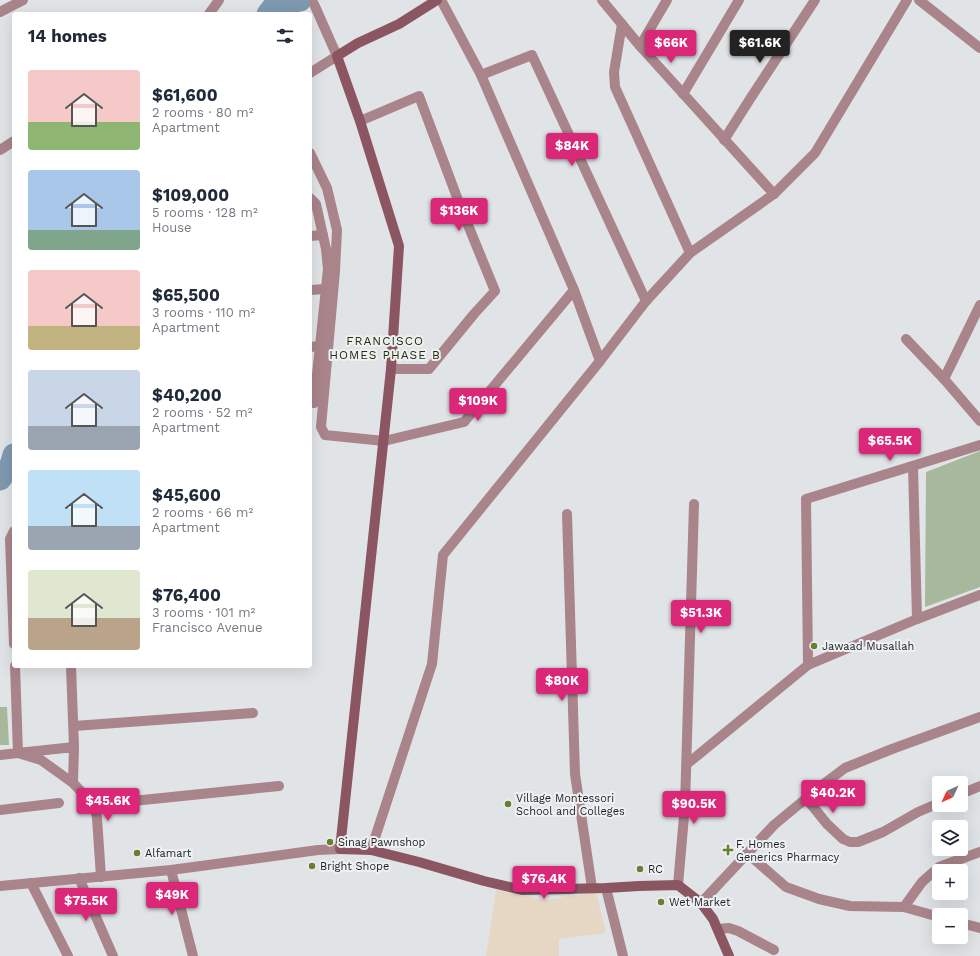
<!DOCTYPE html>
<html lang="en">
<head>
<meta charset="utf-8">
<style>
	:root { --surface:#fff; --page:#f2f2f3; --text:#1f2937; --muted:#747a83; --accent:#db2777 }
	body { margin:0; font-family:"Work Sans",sans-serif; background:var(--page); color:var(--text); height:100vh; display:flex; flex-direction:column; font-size:15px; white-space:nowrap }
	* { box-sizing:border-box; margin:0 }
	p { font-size:13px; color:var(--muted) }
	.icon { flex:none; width:22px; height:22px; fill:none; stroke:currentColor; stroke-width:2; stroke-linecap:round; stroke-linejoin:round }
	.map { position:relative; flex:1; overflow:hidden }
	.details { position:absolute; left:12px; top:12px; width:300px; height:656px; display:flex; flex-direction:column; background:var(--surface); border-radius:4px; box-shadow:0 4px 16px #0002 }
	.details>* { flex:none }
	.needle { width:26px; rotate:226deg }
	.controls { position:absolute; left:932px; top:776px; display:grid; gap:8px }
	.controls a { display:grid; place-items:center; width:36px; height:36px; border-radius:4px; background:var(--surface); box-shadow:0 4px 16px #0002; font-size:20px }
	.price { position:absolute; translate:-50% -34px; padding:0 9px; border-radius:4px; background:var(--accent); color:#fff; font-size:13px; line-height:26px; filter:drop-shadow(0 1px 2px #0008) }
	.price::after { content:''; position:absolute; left:50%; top:24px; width:12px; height:9px; margin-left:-6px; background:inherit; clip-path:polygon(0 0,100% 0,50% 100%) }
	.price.active { background:#222; color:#fff }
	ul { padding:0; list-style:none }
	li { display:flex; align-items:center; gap:12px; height:100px; padding:0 16px }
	li span { display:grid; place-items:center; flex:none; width:112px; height:80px; border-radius:4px; color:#555 }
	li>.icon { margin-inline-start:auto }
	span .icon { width:48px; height:48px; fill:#fffc; stroke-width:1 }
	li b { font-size:17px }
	h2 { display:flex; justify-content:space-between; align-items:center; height:48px; padding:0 16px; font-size:17px }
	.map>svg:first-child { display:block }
	.industrial { fill:#e6d7c5 }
	.green { fill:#a8b89c }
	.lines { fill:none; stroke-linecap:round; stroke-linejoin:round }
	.river { stroke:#7e99af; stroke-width:23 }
	.street { stroke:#aa848b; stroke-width:10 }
	.secondary { stroke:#8b5661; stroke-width:10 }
	.poi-dot { fill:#697e2e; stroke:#eef1f4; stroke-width:1.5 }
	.labels { text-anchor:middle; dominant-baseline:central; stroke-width:4; stroke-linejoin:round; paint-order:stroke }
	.poi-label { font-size:11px; fill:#1d1e1f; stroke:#eef1f4; text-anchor:start }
	.neighbourhood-label { font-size:12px; letter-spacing:1px; fill:#263009; stroke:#eef1f4 }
</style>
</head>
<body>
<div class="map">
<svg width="980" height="956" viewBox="0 0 980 956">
	<rect width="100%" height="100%" fill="#e0e4e7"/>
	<path class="industrial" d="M496 890 546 900 596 892 606 933 559 939V956H486Z"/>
	<g class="green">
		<path d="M980 451V587L925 607 926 472Z"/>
		<path d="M0 707H7L9 745H0Z"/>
	</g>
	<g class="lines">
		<g class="river">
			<path d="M268 14 275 5 300 0"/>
			<path d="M0 479 11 465 14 455"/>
		</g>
		<g class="street">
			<path d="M441 0 481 75 574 290 600 361"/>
			<path d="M602 0 640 46 774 194"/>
			<path d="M919 0 980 48"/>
			<path d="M0 12 23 0"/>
			<path d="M209 14 219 0"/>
			<path d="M622 24 614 72 615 87 690 253"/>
			<path d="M640 46 667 0"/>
			<path d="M310 73 337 56 314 4"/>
			<path d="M481 75 532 55 646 301"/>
			<path d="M683 94 739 0"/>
			<path d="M360 121 419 96 461 208 495 291 474 314 429 369H391"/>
			<path d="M724 140 750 99 815 0"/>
			<path d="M0 150 14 141"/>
			<path d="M310 153 327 188 337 230 335 271 321 427 325 435 384 441 464 422 574 290"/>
			<path d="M310 198 316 204 326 249 328 269 320 346"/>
			<path d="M310 236 323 235"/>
			<path d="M310 290 326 289"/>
			<path d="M906 339 944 379 980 421"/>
			<path d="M310 347 320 346 314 403H310"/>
			<path d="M944 379 980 305"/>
			<path d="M913 466 917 619"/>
			<path d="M567 514 575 774 592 888"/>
			<path d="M14 531 10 539 14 644"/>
			<path d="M808 665 806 499 980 445"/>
			<path d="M71 666 74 747"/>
			<path d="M74 726 253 713"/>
			<path d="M0 755 18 753 15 666"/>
			<path d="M687 764 808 665 917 619 980 595"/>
			<path d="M73 783 74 747 18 753 41 760 73 783 94 805 97 818 101 877"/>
			<path d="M961 794 980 786"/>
			<path d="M806 798 827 824 843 839 850 842H858L883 832 918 812 939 803"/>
			<path d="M94 805 279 786"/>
			<path d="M0 810 59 803"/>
			<path d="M371 850 432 664 443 555 600 361 646 301 690 253 774 194 815 153 907 0"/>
			<path d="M747 853 786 887 819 899 850 906 904 907 939 917"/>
			<path d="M171 870 193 956"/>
			<path d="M79 878 113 956"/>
			<path d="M31 883 68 956"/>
			<path d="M678 885 685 805 694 504"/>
			<path d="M0 886 171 870 318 850 340 849"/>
			<path d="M606 888 623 956"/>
			<path d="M701 903 774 825 821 786 845 768 892 749 980 717"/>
			<path d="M904 907 922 882 939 867 980 852"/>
			<path d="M961 923 980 928"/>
			<path d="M718 929 729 928 738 931 774 950"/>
		</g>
		<path class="secondary" d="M437 0 399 24 358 43 337 56 360 121 399 246 391 369 340 849 371 850 419 862 484 881 522 890 606 888 639 886 678 885 701 903 713 919 729 956"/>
	</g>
	<g class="poi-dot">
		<circle cx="814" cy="646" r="4"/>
		<circle cx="508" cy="804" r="4"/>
		<circle cx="330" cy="842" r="4"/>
		<path d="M726 844h4v4h4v4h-4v4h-4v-4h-4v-4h4z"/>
		<circle cx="137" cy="853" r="4"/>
		<circle cx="312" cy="866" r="4"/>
		<circle cx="640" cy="869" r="4"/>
		<circle cx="661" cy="902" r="4"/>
	</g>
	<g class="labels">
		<g class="poi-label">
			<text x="822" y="646">Jawaad Musallah</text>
			<text x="516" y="798">Village Montessori<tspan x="516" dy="13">School and Colleges</tspan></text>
			<text x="338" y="842">Sinag Pawnshop</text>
			<text x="736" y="844">F. Homes<tspan x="736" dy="13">Generics Pharmacy</tspan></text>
			<text x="145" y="853">Alfamart</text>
			<text x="320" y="866">Bright Shope</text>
			<text x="648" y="869">RC</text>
			<text x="669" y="902">Wet Market</text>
		</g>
		<g class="neighbourhood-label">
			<text x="385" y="341">FRANCISCO<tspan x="385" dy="14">HOMES PHASE B</tspan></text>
		</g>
	</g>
</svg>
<div class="controls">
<a><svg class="needle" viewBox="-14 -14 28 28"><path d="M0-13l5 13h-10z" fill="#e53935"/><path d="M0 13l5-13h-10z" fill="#747a83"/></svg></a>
<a><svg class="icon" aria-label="layers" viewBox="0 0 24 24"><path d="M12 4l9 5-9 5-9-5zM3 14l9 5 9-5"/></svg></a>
<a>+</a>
<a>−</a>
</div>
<b class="price" style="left:671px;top:64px">$66K</b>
<b class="price active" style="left:760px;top:64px">$61.6K</b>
<b class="price" style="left:572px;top:167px">$84K</b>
<b class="price" style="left:459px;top:232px">$136K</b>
<b class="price" style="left:478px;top:422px">$109K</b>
<b class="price" style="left:890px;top:462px">$65.5K</b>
<b class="price" style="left:701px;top:634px">$51.3K</b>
<b class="price" style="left:562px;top:702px">$80K</b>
<b class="price" style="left:833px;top:814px">$40.2K</b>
<b class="price" style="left:108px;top:822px">$45.6K</b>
<b class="price" style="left:694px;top:825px">$90.5K</b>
<b class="price" style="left:544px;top:900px">$76.4K</b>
<b class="price" style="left:172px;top:916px">$49K</b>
<b class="price" style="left:86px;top:922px">$75.5K</b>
<section class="details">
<h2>14 homes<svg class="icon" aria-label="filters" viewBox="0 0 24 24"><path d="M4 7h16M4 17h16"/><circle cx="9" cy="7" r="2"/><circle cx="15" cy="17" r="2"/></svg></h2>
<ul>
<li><span style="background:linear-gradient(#f6c9c9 65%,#8fb573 0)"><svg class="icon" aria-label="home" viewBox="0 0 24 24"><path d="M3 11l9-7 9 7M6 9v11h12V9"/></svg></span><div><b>$61,600</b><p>2 rooms · 80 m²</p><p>Apartment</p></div></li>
<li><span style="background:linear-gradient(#a9c7e8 75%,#7fa58c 0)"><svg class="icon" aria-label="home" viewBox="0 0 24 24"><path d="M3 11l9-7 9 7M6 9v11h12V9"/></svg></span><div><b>$109,000</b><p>5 rooms · 128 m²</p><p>House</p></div></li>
<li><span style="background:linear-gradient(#f6c9c9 70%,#c2b280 0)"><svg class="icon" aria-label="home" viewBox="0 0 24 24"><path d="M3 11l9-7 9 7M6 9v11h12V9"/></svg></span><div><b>$65,500</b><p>3 rooms · 110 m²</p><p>Apartment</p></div></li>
<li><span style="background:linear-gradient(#c9d6e8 70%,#9aa5b1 0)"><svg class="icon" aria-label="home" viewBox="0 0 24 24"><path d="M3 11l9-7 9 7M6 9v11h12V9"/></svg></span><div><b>$40,200</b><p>2 rooms · 52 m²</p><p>Apartment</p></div></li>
<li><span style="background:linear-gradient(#bfe0f5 70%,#9aa5b1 0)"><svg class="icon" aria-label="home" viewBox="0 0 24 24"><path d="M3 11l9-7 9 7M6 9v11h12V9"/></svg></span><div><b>$45,600</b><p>2 rooms · 66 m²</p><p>Apartment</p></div></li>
<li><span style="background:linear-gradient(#dfe7d0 60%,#b9a48a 0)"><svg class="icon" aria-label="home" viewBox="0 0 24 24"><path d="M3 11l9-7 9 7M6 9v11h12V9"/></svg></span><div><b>$76,400</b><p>3 rooms · 101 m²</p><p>Francisco Avenue</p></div></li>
</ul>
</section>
</div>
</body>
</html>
